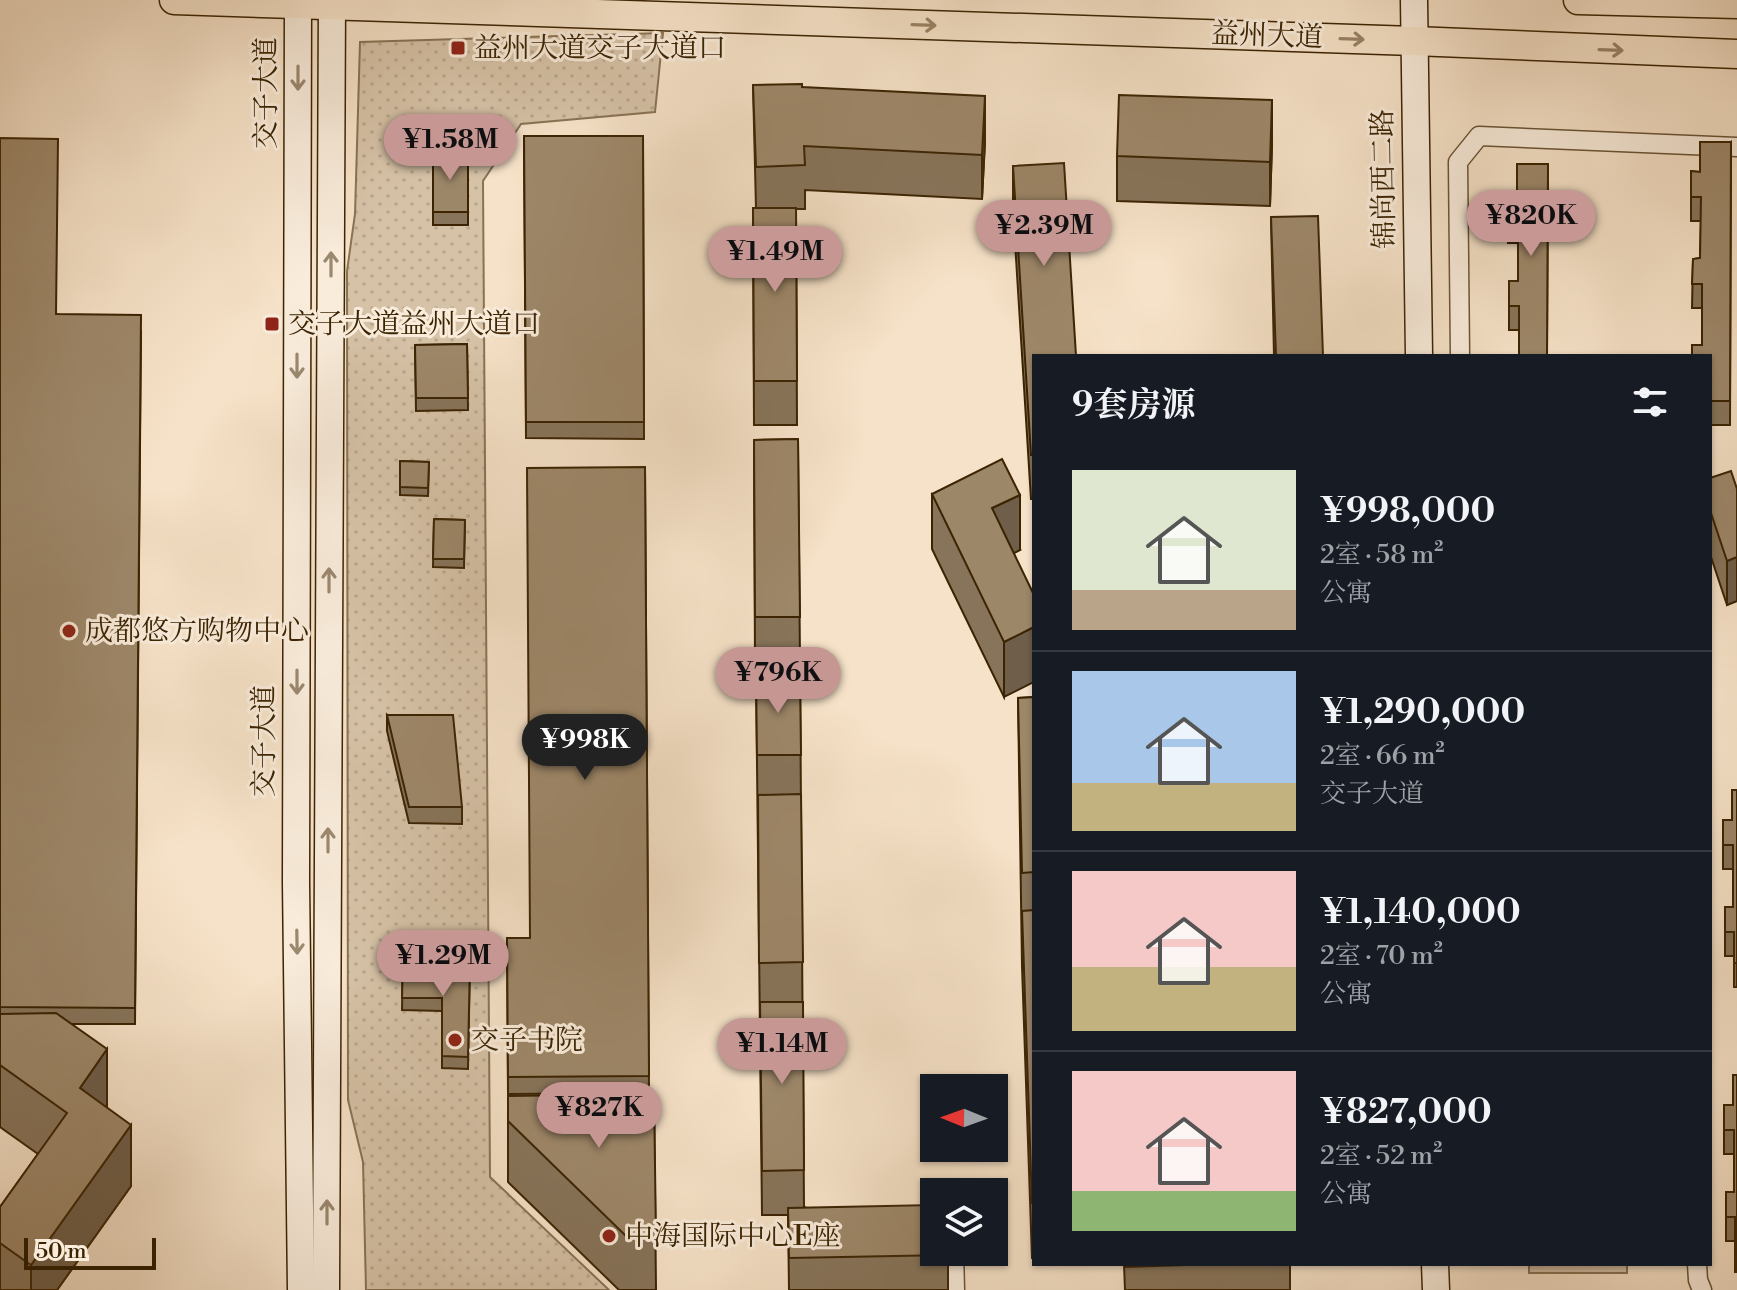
<!DOCTYPE html>
<html lang="zh">
<head>
<meta charset="utf-8">
<style>
	:root { --surface:#171b24; --page:#242831; --text:#f1f3f6; --muted:#9ea1a6; --line:#363941; --accent:#c59692 }
	body { margin:0; font-family:"Libre Bodoni","Noto Serif SC",serif; background:var(--page); color:var(--text); height:100vh; display:flex; flex-direction:column; font-size:30px; white-space:nowrap }
	* { box-sizing:border-box; margin:0 }
	p { font-size:26px; color:var(--muted) }
	.icon { flex:none; width:44px; height:44px; fill:none; stroke:currentColor; stroke-width:2; stroke-linecap:round; stroke-linejoin:round }
	.map { position:relative; flex:1; overflow:hidden }
	.panel { position:absolute; left:1032px; top:354px; width:680px; height:912px; display:flex; flex-direction:column; background:var(--surface); border-radius:0px; box-shadow:0 2px 6px #0004 }
	.panel>* { flex:none }
	.needle { width:52px; rotate:271deg }
	.fabs { position:absolute; left:920px; top:1074px; display:grid; gap:16px }
	.fabs a { display:grid; place-items:center; width:88px; height:88px; border-radius:0px; background:var(--surface); box-shadow:0 2px 6px #0004; font-size:40px }
	.scale { position:absolute; left:24px; bottom:20px; width:132px; box-sizing:border-box; padding-left:8px; border:4px solid #3c2403; border-top:0; font-size:22px; line-height:28px; white-space:nowrap; color:#3c2403; -webkit-text-stroke:6px #f9ecdb; paint-order:stroke }
	.price { position:absolute; translate:-50% -68px; padding:0 18px; border-radius:28px; background:var(--accent); color:#111; font-size:26px; line-height:52px; filter:drop-shadow(0 2px 4px #0008) }
	.price::after { content:''; position:absolute; left:50%; top:48px; width:24px; height:18px; margin-left:-12px; background:inherit; clip-path:polygon(0 0,100% 0,50% 100%) }
	.price.current { background:#222; color:#fff }
	ul { padding:0; list-style:none }
	li { display:flex; align-items:center; gap:24px; height:200px; padding:0 40px }
	li+li { border-top:2px solid var(--line) }
	li span { display:grid; place-items:center; flex:none; width:224px; height:160px; border-radius:0px; color:#555 }
	li>.icon { margin-inline-start:auto }
	span .icon { width:96px; height:96px; fill:#fffc; stroke-width:1 }
	li b { font-size:34px }
	h2 { display:flex; justify-content:space-between; align-items:center; height:96px; padding:0 40px; font-size:34px }
	.map>svg:first-child { display:block }
	.grass { fill:#d6c2a7; stroke:#897355; stroke-width:2 }
	.park { fill:url(#park-dots); stroke:#897355; stroke-width:2 }
	.lines { fill:none; stroke-linecap:round; stroke-linejoin:round }
	.street-casing { stroke:#6a5434; stroke-width:21 }
	.secondary-casing { stroke:#3c2403; stroke-width:29 }
	.primary-casing { stroke:#3c2403; stroke-width:31 }
	.street { stroke:#f9ecdb; stroke-width:18 }
	.secondary { stroke:#f9ecdb; stroke-width:26 }
	.primary { stroke:#f6e2c8; stroke-width:28 }
	.wall { fill:#87745a; stroke:#3c2403; stroke-width:2 }
	.shaded-wall { fill:#6e5e4a; stroke:#3c2403; stroke-width:2 }
	.building { fill:#9d8769; stroke:#3c2403; stroke-width:2 }
	.oneway { stroke:#998366 }
	.oneway2 { stroke:#9a886f }
	.poi-dot { fill:#8f2418; stroke:#f9ecdb; stroke-width:3 }
	.labels { text-anchor:middle; dominant-baseline:central; stroke-width:6; stroke-linejoin:round; paint-order:stroke }
	.street-label { font-size:28px; fill:#3c2403; stroke:#f9ecdb }
	.poi-label { font-size:28px; fill:#3c2403; stroke:#f9ecdb; text-anchor:start }
</style>
</head>
<body>
<div class="map">
<svg width="1737" height="1290" viewBox="0 0 1737 1290">
	<defs>
		<pattern id="park-dots" width="8" height="8" patternUnits="userSpaceOnUse" patternTransform="scale(2)"><rect width="8" height="8" fill="#d6c2a7"/><path d="M2 2h.1M6 6h.1" fill="none" stroke="#b9a78e" stroke-width="1.8" stroke-linecap="round"/></pattern>
	</defs>
	<rect width="100%" height="100%" fill="#f6e2c8"/>
	<filter id="stains"><feTurbulence type="fractalNoise" baseFrequency=".0025" numOctaves="4"/><feColorMatrix values="0 0 0 0 .2 0 0 0 0 .09 0 0 0 0 .02 0 0 0 .5 -.17"/></filter>
	<radialGradient id="worn" r=".72"><stop offset=".6" stop-color="#630" stop-opacity="0"/><stop offset="1" stop-color="#630" stop-opacity=".3"/></radialGradient>
	<rect class="grass" x="1529" y="1264" width="98" height="9"/>
	<path class="park" d="M663 33 655 112 521 124 483 181 490 1177 609 1290H366L363 1162 348 1100 347 271 355 214 360 42Z"/>
	<g class="lines">
		<g class="street-casing">
			<g id="street">
				<path d="M1460 356 1458 162 1479 136 1737 147"/>
				<path d="M954 1252 955 1290"/>
				<path d="M1697 1264 1698 1280 1702 1290"/>
			</g>
		</g>
		<g class="secondary-casing">
			<g id="secondary">
				<path d="M298 0 296 883 301 1290"/>
				<path d="M1414 0 1419 356"/>
				<path d="M1435 1264 1436 1290"/>
				<path d="M326 1290 332 0"/>
			</g>
		</g>
		<g class="primary-casing">
			<g id="primary">
				<path d="M174 0 1414 41 1737 54"/>
				<path d="M1578 0 1737 4"/>
			</g>
		</g>
		<use href="#street" class="street"/>
		<use href="#secondary" class="secondary"/>
		<use href="#primary" class="primary"/>
	</g>
	<g class="wall">
		<path d="M753 85 802 87 985 141 982 199 805 190V209H796L797 425H754L753 208H756Z"/>
		<path d="M524 136H643L644 439 526 438Z"/>
		<path d="M0 138 56 314 141 331 135 1024H72L107 1108 131 1186 57 1290H0V1207L38 1154 0 1127Z"/>
		<path d="M1731 142 1730 425H1710V356L1702 345V308H1692L1693 259 1700 258 1701 221H1691V171L1700 172Z"/>
		<path d="M1272 144 1270 206 1117 201V156Z"/>
		<rect x="433" y="151" width="35" height="74"/>
		<path d="M1517 164H1548L1547 356H1519V330H1509V281H1518V243H1508V194H1517Z"/>
		<path d="M1013 166 1034 356V499H1031L1013 210Z"/>
		<path d="M1271 217 1323 356H1274Z"/>
		<path d="M467 344 468 410 416 411 415 345Z"/>
		<path d="M798 439 800 661H755L754 440Z"/>
		<path d="M400 461 429 462 428 496 400 495Z"/>
		<path d="M645 467 649 1093 508 1094 507 938H530Z"/>
		<path d="M1710 478 1737 489V601L1727 605 1710 554Z"/>
		<path d="M932 494 1020 550 1014 553 1004 697 932 549Z"/>
		<path d="M434 519 465 520 464 568 433 567Z"/>
		<path d="M756 675H800L804 1207 934 1252 948 1255V1290H789L788 1215H762Z"/>
		<path d="M1034 697V1258H1032L1022 966 1018 698Z"/>
		<path d="M387 715 462 807V824L409 823 387 731Z"/>
		<path d="M1737 790V987H1734V956H1725V907H1733V869H1723V820H1732Z"/>
		<path d="M403 960 470 961 468 1069 442 1068V1011L402 1010Z"/>
		<path d="M1737 1075V1272H1735V1241H1726V1192H1734V1154H1724V1105H1733Z"/>
		<path d="M654 1094 656 1290H619L508 1182V1096Z"/>
		<path d="M1124 1264H1290V1290H1125Z"/>
	</g>
	<g class="shaded-wall">
		<path d="M985 96V141L982 199V155Z"/>
		<path d="M1272 100V144L1270 206V162Z"/>
		<path d="M1020 495V550L992 564V508Z"/>
		<path d="M1737 557V601L1727 605V561Z"/>
		<path d="M1034 627V682L1004 697V642Z"/>
		<path d="M107 1049V1110L80 1088Z"/>
		<path d="M131 1125V1186L57 1290H31V1265Z"/>
	</g>
	<g class="building">
		<path d="M802 84V87L985 96 982 155 804 146 805 165 756 167 753 85Z"/>
		<path d="M1119 95 1272 100 1270 162 1117 156Z"/>
		<path d="M524 136H643L644 422H526Z"/>
		<path d="M0 138 58 139 56 314 141 315 135 1008 0 1007Z"/>
		<path d="M1700 142H1731L1730 401H1710V356H1692V345H1702V284H1692L1693 259 1700 258 1701 197H1691V171L1700 172Z"/>
		<rect x="433" y="151" width="35" height="61"/>
		<path d="M1064 163 1076 356H1034V455H1031L1013 166Z"/>
		<path d="M1517 164H1548L1547 356H1519V306H1509V281H1518V219H1508V194H1517Z"/>
		<path d="M753 208H796L797 381H754Z"/>
		<path d="M1318 216 1323 356H1276L1271 217Z"/>
		<path d="M467 344 468 398H416L415 345Z"/>
		<path d="M798 439 800 617H755L754 440Z"/>
		<path d="M1002 459 1020 495 992 508 1034 595V627L1004 642 932 494Z"/>
		<path d="M400 461 429 462 428 488 400 487Z"/>
		<path d="M645 467 649 1076 508 1077 507 938H530L527 468Z"/>
		<path d="M1731 471 1737 489V557L1727 561 1710 510V478Z"/>
		<path d="M434 519 465 520 464 559H433Z"/>
		<path d="M756 675H800L801 755H757Z"/>
		<path d="M1034 697V872L1022 873 1018 698Z"/>
		<path d="M387 715H453L462 807H409Z"/>
		<path d="M1732 790H1737V963H1734V932H1725V907H1733V845H1723V820H1732Z"/>
		<path d="M801 794 803 962 759 963 758 795Z"/>
		<path d="M1034 910V1203H1032L1022 911Z"/>
		<path d="M403 960 470 961 468 1057 442 1056V998H402Z"/>
		<path d="M760 1002H803L804 1170 762 1171Z"/>
		<path d="M56 1013 107 1049 80 1088 131 1125 31 1265 0 1243V1207L67 1113 0 1065V1014Z"/>
		<path d="M1733 1075H1737V1249H1735V1217H1726V1192H1734V1130H1724V1105H1733Z"/>
		<path d="M654 1094 656 1238H628L508 1121V1096Z"/>
		<path d="M934 1205V1252H946L948 1255 789 1258 788 1208Z"/>
		<path d="M1125 1264H1218L1125 1267Z"/>
	</g>
	<defs><path id="oneway-shaft" d="M-6 0H5M1.5-3L5.5 0L1.5 3" fill="none" stroke-width="1.6" stroke-linecap="round" stroke-linejoin="round" transform="scale(2)"/></defs>
	<g class="oneway">
		<use href="#oneway-shaft" transform="translate(924 25) rotate(2)"/>
		<use href="#oneway-shaft" transform="translate(1352 39) rotate(2)"/>
		<use href="#oneway-shaft" transform="translate(1611 50) rotate(2)"/>
	</g>
	<g class="oneway2">
		<use href="#oneway-shaft" transform="translate(298 78) rotate(90)"/>
		<use href="#oneway-shaft" transform="translate(331 264) rotate(-90)"/>
		<use href="#oneway-shaft" transform="translate(297 366) rotate(90)"/>
		<use href="#oneway-shaft" transform="translate(329 580) rotate(-90)"/>
		<use href="#oneway-shaft" transform="translate(297 682) rotate(90)"/>
		<use href="#oneway-shaft" transform="translate(328 840) rotate(-90)"/>
		<use href="#oneway-shaft" transform="translate(297 942) rotate(89)"/>
		<use href="#oneway-shaft" transform="translate(327 1212) rotate(-90)"/>
	</g>
	<g class="poi-dot">
		<rect x="450" y="40" width="16" height="16" rx="4"/>
		<rect x="264" y="316" width="16" height="16" rx="4"/>
		<circle cx="69" cy="631" r="8"/>
		<circle cx="455" cy="1040" r="8"/>
		<circle cx="609" cy="1236" r="8"/>
	</g>
	<g class="labels">
		<g class="street-label">
			<text transform="translate(1267 36) rotate(2)">益州大道</text>
			<text transform="translate(266 93) rotate(-90)">交子大道</text>
			<text transform="translate(1384 179) rotate(-91)">锦尚西二路</text>
			<text transform="translate(264 741) rotate(-90)">交子大道</text>
		</g>
		<g class="poi-label">
			<text x="474" y="48">益州大道交子大道口</text>
			<text x="288" y="324">交子大道益州大道口</text>
			<text x="85" y="631">成都悠方购物中心</text>
			<text x="471" y="1040">交子书院</text>
			<text x="625" y="1236">中海国际中心E座</text>
		</g>
	</g>
	<rect width="100%" height="100%" filter="url(#stains)"/>
	<rect width="100%" height="100%" fill="url(#worn)"/>
</svg>
<div class="fabs">
<a><svg class="needle" viewBox="-14 -14 28 28"><path d="M0-13l5 13h-10z" fill="#e53935"/><path d="M0 13l5-13h-10z" fill="#9ea1a6"/></svg></a>
<a><svg class="icon" aria-label="layers" viewBox="0 0 24 24"><path d="M12 4l9 5-9 5-9-5zM3 14l9 5 9-5"/></svg></a>
</div>
<div class="scale">50 m</div>
<b class="price" style="left:450px;top:182px">¥1.58M</b>
<b class="price" style="left:1531px;top:258px">¥820K</b>
<b class="price" style="left:1044px;top:268px">¥2.39M</b>
<b class="price" style="left:775px;top:294px">¥1.49M</b>
<b class="price" style="left:778px;top:715px">¥796K</b>
<b class="price current" style="left:585px;top:782px">¥998K</b>
<b class="price" style="left:443px;top:998px">¥1.29M</b>
<b class="price" style="left:782px;top:1086px">¥1.14M</b>
<b class="price" style="left:599px;top:1150px">¥827K</b>
<section class="panel">
<h2>9套房源<svg class="icon" aria-label="filters" viewBox="0 0 24 24"><path d="M4 7h16M4 17h16"/><circle cx="9" cy="7" r="2"/><circle cx="15" cy="17" r="2"/></svg></h2>
<ul>
<li><span style="background:linear-gradient(#dfe7d0 75%,#b9a48a 0)"><svg class="icon" aria-label="home" viewBox="0 0 24 24"><path d="M3 11l9-7 9 7M6 9v11h12V9"/></svg></span><div><b>¥998,000</b><p>2室 · 58 m²</p><p>公寓</p></div></li>
<li><span style="background:linear-gradient(#a9c7e8 70%,#c2b280 0)"><svg class="icon" aria-label="home" viewBox="0 0 24 24"><path d="M3 11l9-7 9 7M6 9v11h12V9"/></svg></span><div><b>¥1,290,000</b><p>2室 · 66 m²</p><p>交子大道</p></div></li>
<li><span style="background:linear-gradient(#f6c9c9 60%,#c2b280 0)"><svg class="icon" aria-label="home" viewBox="0 0 24 24"><path d="M3 11l9-7 9 7M6 9v11h12V9"/></svg></span><div><b>¥1,140,000</b><p>2室 · 70 m²</p><p>公寓</p></div></li>
<li><span style="background:linear-gradient(#f6c9c9 75%,#8fb573 0)"><svg class="icon" aria-label="home" viewBox="0 0 24 24"><path d="M3 11l9-7 9 7M6 9v11h12V9"/></svg></span><div><b>¥827,000</b><p>2室 · 52 m²</p><p>公寓</p></div></li>
</ul>
</section>
</div>
</body>
</html>
